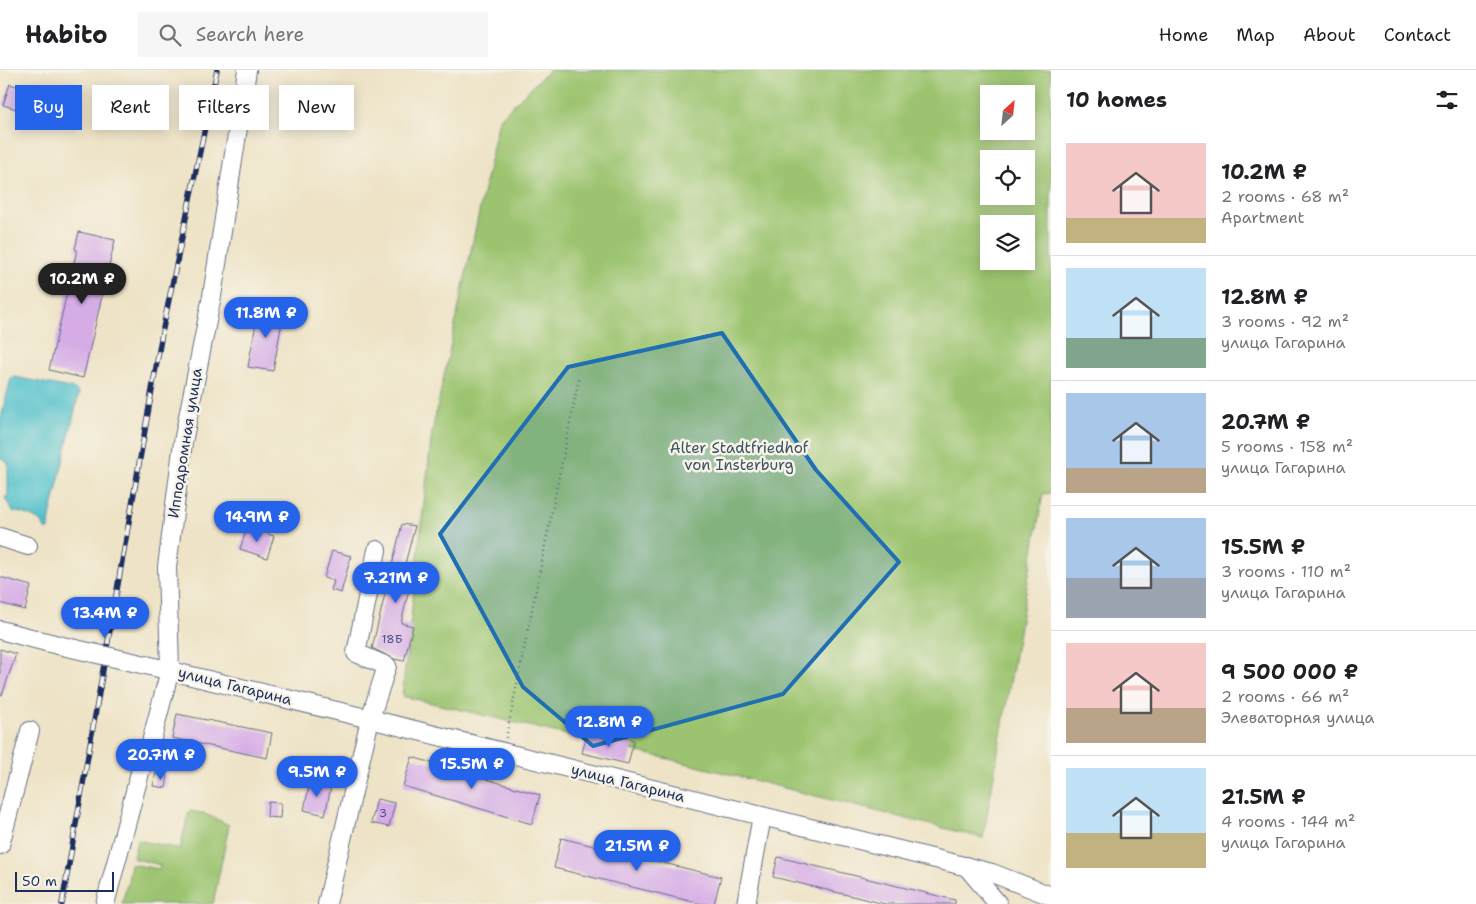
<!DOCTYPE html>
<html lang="en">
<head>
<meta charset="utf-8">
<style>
	:root { --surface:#fff; --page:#f6f6f6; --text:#202124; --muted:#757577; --line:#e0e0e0; --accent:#2563eb }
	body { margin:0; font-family:"Shantell Sans",sans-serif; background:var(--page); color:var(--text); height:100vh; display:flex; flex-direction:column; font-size:19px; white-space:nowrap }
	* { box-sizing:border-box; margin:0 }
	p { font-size:16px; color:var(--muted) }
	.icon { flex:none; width:28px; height:28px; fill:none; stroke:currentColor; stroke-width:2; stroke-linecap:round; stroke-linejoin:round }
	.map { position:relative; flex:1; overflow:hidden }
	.side { display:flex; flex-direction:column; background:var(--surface); width:425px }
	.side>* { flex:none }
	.top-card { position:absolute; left:15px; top:15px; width:475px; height:45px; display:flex; gap:10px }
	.needle { width:32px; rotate:27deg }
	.tools { position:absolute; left:980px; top:15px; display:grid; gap:10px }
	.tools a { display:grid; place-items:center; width:55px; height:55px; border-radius:0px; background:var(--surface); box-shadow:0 2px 12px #0003; font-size:25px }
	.scale { position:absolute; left:15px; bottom:12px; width:99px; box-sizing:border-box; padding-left:5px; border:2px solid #1b2f5e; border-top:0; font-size:14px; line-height:18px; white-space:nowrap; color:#1b2f5e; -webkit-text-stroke:4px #f7f3e8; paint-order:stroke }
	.price { position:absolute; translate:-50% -42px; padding:0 11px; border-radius:18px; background:var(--accent); color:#fff; font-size:16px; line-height:32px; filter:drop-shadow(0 1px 2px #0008) }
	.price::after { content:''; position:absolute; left:50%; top:30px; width:15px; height:11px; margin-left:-8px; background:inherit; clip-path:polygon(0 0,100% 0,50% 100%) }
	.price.selected { background:#222; color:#fff }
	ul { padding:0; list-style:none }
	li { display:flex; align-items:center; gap:15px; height:125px; padding:0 15px }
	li+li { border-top:1px solid var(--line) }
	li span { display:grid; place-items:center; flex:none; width:140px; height:100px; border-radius:0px; color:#555 }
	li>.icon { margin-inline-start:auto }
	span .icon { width:60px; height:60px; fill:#fffc; stroke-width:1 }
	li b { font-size:21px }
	h2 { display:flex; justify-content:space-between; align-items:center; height:60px; padding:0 15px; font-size:21px }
	.chip { padding:0 18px; border-radius:0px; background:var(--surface); box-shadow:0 2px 12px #0003; font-size:18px; line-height:45px }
	.chip.selected { background:var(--accent); color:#fff }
	header { display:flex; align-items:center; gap:30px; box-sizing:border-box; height:70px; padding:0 25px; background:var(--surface); border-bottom:1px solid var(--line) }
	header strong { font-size:24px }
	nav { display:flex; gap:28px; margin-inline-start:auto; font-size:18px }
	.search { width:350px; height:45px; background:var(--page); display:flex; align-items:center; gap:12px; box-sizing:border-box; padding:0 18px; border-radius:0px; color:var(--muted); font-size:19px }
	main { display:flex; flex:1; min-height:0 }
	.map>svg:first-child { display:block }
	.green { fill:#9cc46f; stroke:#5c7a66; fill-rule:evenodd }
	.water { fill:#55c2cc; stroke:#387895 }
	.building { fill:#d5ace6 }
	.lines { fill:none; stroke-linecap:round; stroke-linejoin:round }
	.minor-casing { stroke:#656e82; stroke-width:20 }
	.path { stroke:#656e82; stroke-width:2.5; stroke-dasharray:1 4; stroke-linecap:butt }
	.minor { stroke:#fff; stroke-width:18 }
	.rail-casing { stroke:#1b2f5e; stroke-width:5.5 }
	.rail { stroke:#f7f3e8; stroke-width:4; stroke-dasharray:11; stroke-linecap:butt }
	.minor-bridge-casing { stroke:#656e82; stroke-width:20; stroke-linecap:butt }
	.minor-bridge { stroke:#fff; stroke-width:18 }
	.marked { fill:#1f6fb2; fill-opacity:0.2; stroke:#1f6fb2; stroke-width:4; stroke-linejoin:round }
	.labels { text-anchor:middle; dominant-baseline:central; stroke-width:5; stroke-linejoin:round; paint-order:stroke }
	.number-label { font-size:12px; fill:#4a4e80 }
	.street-label { font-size:15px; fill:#1b2f5e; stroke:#f7f3e8 }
	.park-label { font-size:15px; fill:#3b5462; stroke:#f7f3e8 }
</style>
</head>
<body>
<header>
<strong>Habito</strong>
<div class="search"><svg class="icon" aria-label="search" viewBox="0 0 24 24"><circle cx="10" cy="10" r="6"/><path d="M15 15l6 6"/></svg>Search here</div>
<nav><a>Home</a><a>Map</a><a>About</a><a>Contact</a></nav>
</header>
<main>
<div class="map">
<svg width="1051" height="834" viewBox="0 0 1051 834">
	<rect width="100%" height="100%" fill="#f7f3e8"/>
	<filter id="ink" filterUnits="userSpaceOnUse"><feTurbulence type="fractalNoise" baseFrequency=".02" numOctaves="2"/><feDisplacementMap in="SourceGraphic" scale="10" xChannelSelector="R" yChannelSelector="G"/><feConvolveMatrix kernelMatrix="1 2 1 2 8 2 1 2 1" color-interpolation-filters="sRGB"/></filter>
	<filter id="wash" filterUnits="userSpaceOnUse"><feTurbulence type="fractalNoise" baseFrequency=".0096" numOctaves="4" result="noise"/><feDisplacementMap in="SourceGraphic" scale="20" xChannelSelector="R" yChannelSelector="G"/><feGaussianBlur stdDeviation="1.12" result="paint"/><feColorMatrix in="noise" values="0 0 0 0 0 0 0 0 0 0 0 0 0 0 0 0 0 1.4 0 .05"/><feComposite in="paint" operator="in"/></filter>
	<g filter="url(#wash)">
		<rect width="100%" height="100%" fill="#eee3c6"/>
		<g class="green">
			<path d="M549 0H1051V423L1043 424 983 768 673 690 402 626 432 362 499 49ZM989 24H1026V61H989ZM989 89H1026V126H989ZM989 154H1026V191H989Z"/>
			<path d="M189 741 203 743 229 755 213 834H122L126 817H127L131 794 159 799 160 795 133 788 137 770 180 779Z"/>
		</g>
		<path class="water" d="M15 307 75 319 79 323 50 447 49 459H45L42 452C33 447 23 442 13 442L5 428 7 427 8 423V393L0 388V352L11 308Z"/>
		<g id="blocks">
			<g class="building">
				<path d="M10 14 39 23 33 44 3 35Z"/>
				<path d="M79 162 115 170 83 308 49 300 77 180 75 179Z"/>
				<path d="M259 237 284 241 273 301 248 297Z"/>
				<path d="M402 454 415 456 402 505 412 507 401 553 413 556 404 591 394 589 372 578Z"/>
				<path d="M247 458 274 466 267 488 240 479Z"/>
				<path d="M332 481 351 486 341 523 331 520 334 511 324 508Z"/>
				<path d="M0 507 31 516 25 540 0 533Z"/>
				<path d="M0 579 16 584 2 625H0Z"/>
				<path d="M177 644 272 663 267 688 172 668Z"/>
				<path d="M587 663 608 668 609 664 634 670 628 694 582 683Z"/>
				<path d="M412 687 540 725 532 754 403 716Z"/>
				<path d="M156 703 168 706 166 718 153 716Z"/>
				<path d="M310 712 331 717 325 745 304 740Z"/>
				<path d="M377 729 395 733 389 757 371 753Z"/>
				<path d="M268 732 281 733 280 748 267 747Z"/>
				<path d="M561 768 721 807 714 834H702L554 798Z"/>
				<path d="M778 787 955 830V834H885L773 807Z"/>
			</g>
		</g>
	</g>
	<g filter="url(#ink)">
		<use href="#blocks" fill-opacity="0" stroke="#656e82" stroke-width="1"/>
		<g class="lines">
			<g class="minor-casing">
				<g id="minor">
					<path d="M0 467 28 476"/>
					<path d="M0 560 58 575"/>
					<path d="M146 595 370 649 992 803 1051 826"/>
					<path d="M0 775 30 661"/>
					<path d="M966 796 998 834"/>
					<path d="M105 834 142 695 150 676 170 600 167 497 183 372 212 226 247 0"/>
					<path d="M327 834 370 649 387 596 356 583 377 480"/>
					<path d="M746 834 762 746"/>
				</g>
			</g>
			<path class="path" d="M506 668 579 308"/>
			<use href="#minor" class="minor"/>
			<g class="rail-casing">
				<path id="rail" d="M62 834 162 263 217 0"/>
			</g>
			<use href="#rail" class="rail"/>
			<g class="minor-bridge-casing">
				<path id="minor-bridge" d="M58 575 146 595"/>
			</g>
			<use href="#minor-bridge" class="minor-bridge"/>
		</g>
	</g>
	<path class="marked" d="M722 263 816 400 899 492 783 624 593 676 523 617 440 464 568 297Z"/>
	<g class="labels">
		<g class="number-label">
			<text x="392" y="569">18Б</text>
			<text x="383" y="743">3</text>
		</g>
		<g class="street-label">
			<text transform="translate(185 373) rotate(-81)">Ипподромная улица</text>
			<text transform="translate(235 616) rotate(14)">улица Гагарина</text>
			<text transform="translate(628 713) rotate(14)">улица Гагарина</text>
		</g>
		<g class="park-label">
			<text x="739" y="378">Alter Stadtfriedhof<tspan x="739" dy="17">von Insterburg</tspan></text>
		</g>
	</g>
</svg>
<div class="tools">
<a><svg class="needle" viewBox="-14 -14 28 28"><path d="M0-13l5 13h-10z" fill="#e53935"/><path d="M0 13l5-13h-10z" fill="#757577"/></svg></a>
<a><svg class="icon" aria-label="locate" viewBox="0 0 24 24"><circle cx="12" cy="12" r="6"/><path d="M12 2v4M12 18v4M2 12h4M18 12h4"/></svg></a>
<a><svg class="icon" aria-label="layers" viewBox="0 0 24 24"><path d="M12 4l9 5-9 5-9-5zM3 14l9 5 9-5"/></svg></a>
</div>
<div class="scale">50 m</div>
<b class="price selected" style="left:82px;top:235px">10.2M ₽</b>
<b class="price" style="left:266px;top:269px">11.8M ₽</b>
<b class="price" style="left:257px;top:473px">14.9M ₽</b>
<b class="price" style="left:396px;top:534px">7.21M ₽</b>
<b class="price" style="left:105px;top:569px">13.4M ₽</b>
<b class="price" style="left:609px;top:678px">12.8M ₽</b>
<b class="price" style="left:161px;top:711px">20.7M ₽</b>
<b class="price" style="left:472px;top:720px">15.5M ₽</b>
<b class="price" style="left:317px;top:728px">9.5M ₽</b>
<b class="price" style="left:637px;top:802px">21.5M ₽</b>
<div class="top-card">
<a class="chip selected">Buy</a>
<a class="chip">Rent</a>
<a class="chip">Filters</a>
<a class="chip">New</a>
</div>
</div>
<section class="side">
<h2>10 homes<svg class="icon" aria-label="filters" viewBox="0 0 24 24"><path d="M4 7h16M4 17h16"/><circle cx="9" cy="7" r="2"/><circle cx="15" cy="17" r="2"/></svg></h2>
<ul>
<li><span style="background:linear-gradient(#f6c9c9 75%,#c2b280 0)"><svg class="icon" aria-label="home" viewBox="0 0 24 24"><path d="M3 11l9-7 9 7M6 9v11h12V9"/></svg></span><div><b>10.2M ₽</b><p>2 rooms · 68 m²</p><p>Apartment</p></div></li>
<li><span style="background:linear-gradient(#bfe0f5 70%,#7fa58c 0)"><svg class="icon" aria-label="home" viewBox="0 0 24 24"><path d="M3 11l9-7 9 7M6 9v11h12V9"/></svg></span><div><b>12.8M ₽</b><p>3 rooms · 92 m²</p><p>улица Гагарина</p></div></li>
<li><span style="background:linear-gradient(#a9c7e8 75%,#b9a48a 0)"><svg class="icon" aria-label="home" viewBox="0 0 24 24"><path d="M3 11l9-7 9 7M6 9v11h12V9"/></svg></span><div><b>20.7M ₽</b><p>5 rooms · 158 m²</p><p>улица Гагарина</p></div></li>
<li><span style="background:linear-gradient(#a9c7e8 60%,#9aa5b1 0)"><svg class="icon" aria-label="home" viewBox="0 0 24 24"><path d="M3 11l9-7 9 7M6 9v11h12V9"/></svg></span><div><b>15.5M ₽</b><p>3 rooms · 110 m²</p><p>улица Гагарина</p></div></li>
<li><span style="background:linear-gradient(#f6c9c9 65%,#b9a48a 0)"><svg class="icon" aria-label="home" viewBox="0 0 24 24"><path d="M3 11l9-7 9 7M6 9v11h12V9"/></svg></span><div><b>9 500 000 ₽</b><p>2 rooms · 66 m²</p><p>Элеваторная улица</p></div></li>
<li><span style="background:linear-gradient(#bfe0f5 65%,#c2b280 0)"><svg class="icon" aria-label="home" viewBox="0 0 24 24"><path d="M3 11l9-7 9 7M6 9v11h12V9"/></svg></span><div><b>21.5M ₽</b><p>4 rooms · 144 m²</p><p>улица Гагарина</p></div></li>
</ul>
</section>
</main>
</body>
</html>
